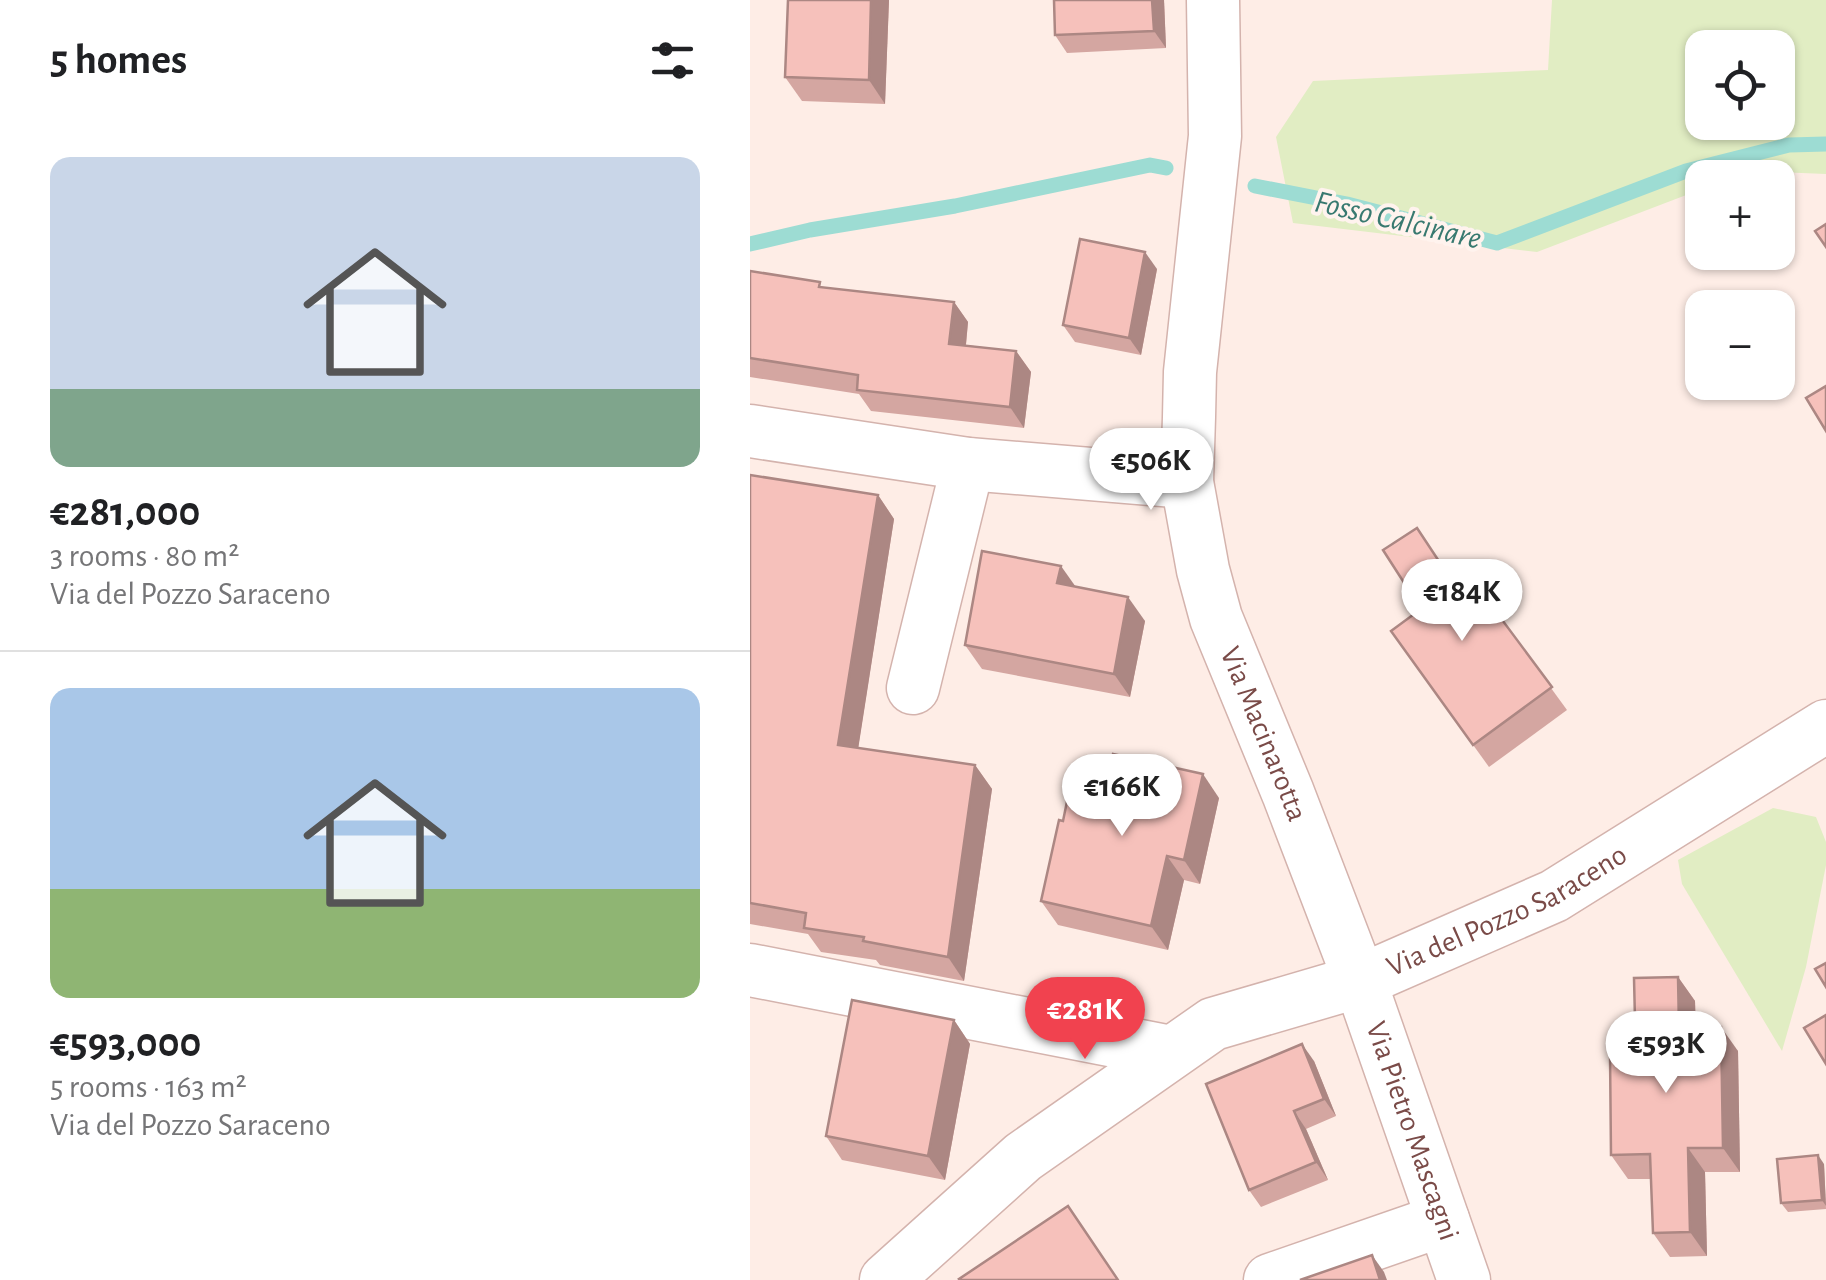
<!DOCTYPE html>
<html lang="en">
<head>
<meta charset="utf-8">
<style>
	:root { --surface:#fff; --page:#f6f6f6; --text:#202124; --muted:#757577; --line:#e0e0e0; --accent:#f1424f }
	body { margin:0; font-family:"Alegreya Sans",sans-serif; background:var(--page); color:var(--text); height:100vh; display:flex; flex-direction:column; font-size:38px; white-space:nowrap }
	* { box-sizing:border-box; margin:0 }
	p { font-size:32px; color:var(--muted) }
	.icon { flex:none; width:55px; height:55px; fill:none; stroke:currentColor; stroke-width:2; stroke-linecap:round; stroke-linejoin:round }
	.map { position:relative; flex:1; overflow:hidden }
	.sheet { display:flex; flex-direction:column; background:var(--surface); width:750px }
	.sheet>* { flex:none }
	.fabs { position:absolute; left:935px; top:30px; display:grid; gap:20px }
	.fabs a { display:grid; place-items:center; width:110px; height:110px; border-radius:20px; background:var(--surface); box-shadow:0 2px 8px #0004; font-size:50px }
	.price { position:absolute; translate:-50% -85px; padding:0 22px; border-radius:35px; background:#fff; color:#222; font-size:32px; line-height:65px; filter:drop-shadow(0 2px 5px #0008) }
	.price::after { content:''; position:absolute; left:50%; top:60px; width:30px; height:22px; margin-left:-15px; background:inherit; clip-path:polygon(0 0,100% 0,50% 100%) }
	.price.current { background:var(--accent); color:#fff }
	ul { padding:0; list-style:none }
	li { display:grid; align-content:center; gap:20px; height:530px; padding:0 50px }
	li+li { border-top:2px solid var(--line) }
	li span { display:grid; place-items:center; height:310px; border-radius:20px; color:#555 }
	li>.icon { margin-inline-start:auto }
	span .icon { width:180px; height:180px; fill:#fffc; stroke-width:1 }
	li b { font-size:42px }
	h2 { display:flex; justify-content:space-between; align-items:center; height:120px; padding:0 50px; font-size:42px }
	main { display:flex; flex:1; min-height:0 }
	.map>svg:first-child { display:block }
	.green { fill:#e1edc3; fill-rule:evenodd }
	.lines { fill:none; stroke-linecap:round; stroke-linejoin:round }
	.stream { stroke:#9ddcd3; stroke-width:15 }
	.street-casing { stroke:#d4b3ad; stroke-width:55 }
	.street { stroke:#fff; stroke-width:52 }
	.wall { fill:#d4a6a1 }
	.shaded-wall { fill:#ac8783 }
	.building { fill:#f6c1bb; stroke:#ac8783; stroke-width:2.5 }
	.labels { text-anchor:middle; dominant-baseline:central; stroke-width:8; stroke-linejoin:round; paint-order:stroke }
	.street-label { font-size:30px; fill:#7a4b48; stroke:#fff3ee }
	.water-label { font-size:32px; font-style:italic; fill:#387970; stroke:#fff3ee }
</style>
</head>
<body>
<main>
<section class="sheet">
<h2>5 homes<svg class="icon" aria-label="filters" viewBox="0 0 24 24"><path d="M4 7h16M4 17h16"/><circle cx="9" cy="7" r="2"/><circle cx="15" cy="17" r="2"/></svg></h2>
<ul>
<li><span style="background:linear-gradient(#c9d6e8 75%,#7fa58c 0)"><svg class="icon" aria-label="home" viewBox="0 0 24 24"><path d="M3 11l9-7 9 7M6 9v11h12V9"/></svg></span><div><b>€281,000</b><p>3 rooms · 80 m²</p><p>Via del Pozzo Saraceno</p></div></li>
<li><span style="background:linear-gradient(#a9c7e8 65%,#8fb573 0)"><svg class="icon" aria-label="home" viewBox="0 0 24 24"><path d="M3 11l9-7 9 7M6 9v11h12V9"/></svg></span><div><b>€593,000</b><p>5 rooms · 163 m²</p><p>Via del Pozzo Saraceno</p></div></li>
</ul>
</section>
<div class="map">
<svg width="1076" height="1280" viewBox="0 0 1076 1280">
	<rect width="100%" height="100%" fill="#feede6"/>
	<g class="green">
		<path d="M802 0H1076V174L1002 171 984 177 952 178V189L787 252 543 223 526 137 563 81 798 70ZM952 48H1028V122H952Z"/>
		<path d="M1023 808 1066 817 1076 842V865L1056 967 1032 1051 932 884 928 860Z"/>
	</g>
	<g class="lines">
		<g class="stream">
			<path d="M505 186 597 204 747 243 936 171 1039 145 1076 144"/>
			<path d="M0 244 60 230 205 206 400 165 416 168"/>
		</g>
		<g class="street-casing">
			<g id="street">
				<path id="s1" d="M463 0 465 136 440 372 439 417 437 482 453 570 466 618 538 793 610 981 714 1280"/>
				<path d="M0 431 218 464 437 482"/>
				<path d="M163 688 218 464"/>
				<path d="M0 970 421 1052"/>
				<path id="s2" d="M136 1280 273 1157 463 1024 610 981 804 896 1076 726"/>
				<path d="M520 1280 693 1220"/>
			</g>
		</g>
		<use href="#street" class="street"/>
	</g>
	<g class="wall">
		<path d="M38 0H139L135 104 52 101 35 77Z"/>
		<path d="M304 0H414L416 48 317 53 305 35Z"/>
		<path d="M407 269 391 355 325 342 313 325Z"/>
		<path d="M0 271 74 287 204 302 218 322 216 345 266 351 281 372 274 428 121 411 109 394 0 377Z"/>
		<path d="M0 475 128 495 144 519 108 748 225 765 242 789 214 981 130 965 126 960 71 952 58 934 0 924Z"/>
		<path d="M718 574 817 710 739 767 641 631Z"/>
		<path d="M326 587 395 621 380 697 232 669 215 645Z"/>
		<path d="M355 789 469 798 450 884 434 880 418 950 308 925 291 901 313 821Z"/>
		<path d="M928 977 945 1001 946 1027 988 1051 990 1172H955L957 1256 920 1257 903 1233 901 1179H878L861 1155 873 1053Z"/>
		<path d="M204 1020 220 1044 195 1180 92 1160 76 1136Z"/>
		<path d="M564 1061 586 1116 556 1129 578 1180 511 1207 499 1190Z"/>
		<path d="M1074 1164 1076 1209 1038 1212 1031 1203Z"/>
	</g>
	<g class="shaded-wall">
		<path d="M121 0H139L135 104 119 80Z"/>
		<path d="M402 0H414L416 48 404 31Z"/>
		<path d="M395 252 407 269 391 355 379 338Z"/>
		<path d="M204 302 218 322 214 364 199 344Z"/>
		<path d="M266 351 281 372 274 428 260 407Z"/>
		<path d="M128 495 144 519 105 769 88 745Z"/>
		<path d="M311 566 328 590 307 583Z"/>
		<path d="M378 597 395 621 380 697 364 674Z"/>
		<path d="M225 765 242 789 214 981 198 957Z"/>
		<path d="M453 774 469 798 450 884 434 860Z"/>
		<path d="M417 856 434 880 418 950 401 926Z"/>
		<path d="M928 977 945 1001 946 1052 929 1028Z"/>
		<path d="M204 1020 220 1044 195 1180 178 1156Z"/>
		<path d="M971 1027 988 1051 990 1172 973 1148Z"/>
		<path d="M552 1044 564 1061 586 1116 574 1099Z"/>
		<path d="M544 1111 556 1129 578 1180 566 1162Z"/>
		<path d="M938 1148 955 1172 957 1256 940 1232Z"/>
		<path d="M1068 1155 1074 1164 1076 1206 1072 1200Z"/>
		<path d="M622 1255 634 1272 637 1280H630Z"/>
	</g>
	<g class="building">
		<path d="M38 0H121L119 80 35 77Z"/>
		<path d="M304 0H402L404 31 305 35Z"/>
		<path d="M1076 224V247L1065 231Z"/>
		<path d="M330 239 395 252 379 338 313 325Z"/>
		<path d="M0 271 70 282 69 287 204 302 199 344 266 351 260 407 107 390 108 375 0 358Z"/>
		<path d="M1076 386V431L1056 398Z"/>
		<path d="M0 475 128 495 88 745 225 765 198 957 113 941 114 937 54 928 56 913 0 903Z"/>
		<path d="M667 528 704 584 718 574 802 687 723 745 641 631 671 609 633 550Z"/>
		<path d="M232 551 311 566 307 583 378 597 364 674 215 645Z"/>
		<path d="M363 754 453 774 434 860 417 856 401 926 291 901 309 820 313 821 321 782 355 789Z"/>
		<path d="M1076 963V987L1065 969Z"/>
		<path d="M928 977 929 1028 971 1027 973 1148H938L940 1232 903 1233 900 1154 861 1155 860 1053H873L872 1021 885 1020 884 978Z"/>
		<path d="M102 1000 204 1020 178 1156 76 1136Z"/>
		<path d="M1076 1015V1064L1054 1028Z"/>
		<path d="M552 1044 574 1099 544 1111 566 1162 499 1190 456 1084Z"/>
		<path d="M1068 1155 1072 1200 1031 1203 1027 1159Z"/>
		<path d="M318 1206 368 1280H210L209 1279Z"/>
		<path d="M622 1255 630 1280H550Z"/>
	</g>
	<g class="labels">
		<g class="street-label">
			<text stroke="none"><textPath href="#s1" startOffset="748">Via Macinarotta</textPath></text>
			<text stroke="none"><textPath href="#s2" startOffset="732">Via del Pozzo Saraceno</textPath></text>
			<text stroke="none"><textPath href="#s1" startOffset="1172">Via Pietro Mascagni</textPath></text>
		</g>
		<g class="water-label">
			<text transform="translate(648 220) rotate(13)">Fosso Calcinare</text>
		</g>
	</g>
</svg>
<div class="fabs">
<a><svg class="icon" aria-label="locate" viewBox="0 0 24 24"><circle cx="12" cy="12" r="6"/><path d="M12 2v4M12 18v4M2 12h4M18 12h4"/></svg></a>
<a>+</a>
<a>−</a>
</div>
<b class="price" style="left:401px;top:513px">€506K</b>
<b class="price" style="left:712px;top:644px">€184K</b>
<b class="price" style="left:372px;top:839px">€166K</b>
<b class="price current" style="left:335px;top:1062px">€281K</b>
<b class="price" style="left:916px;top:1096px">€593K</b>
</div>
</main>
</body>
</html>
